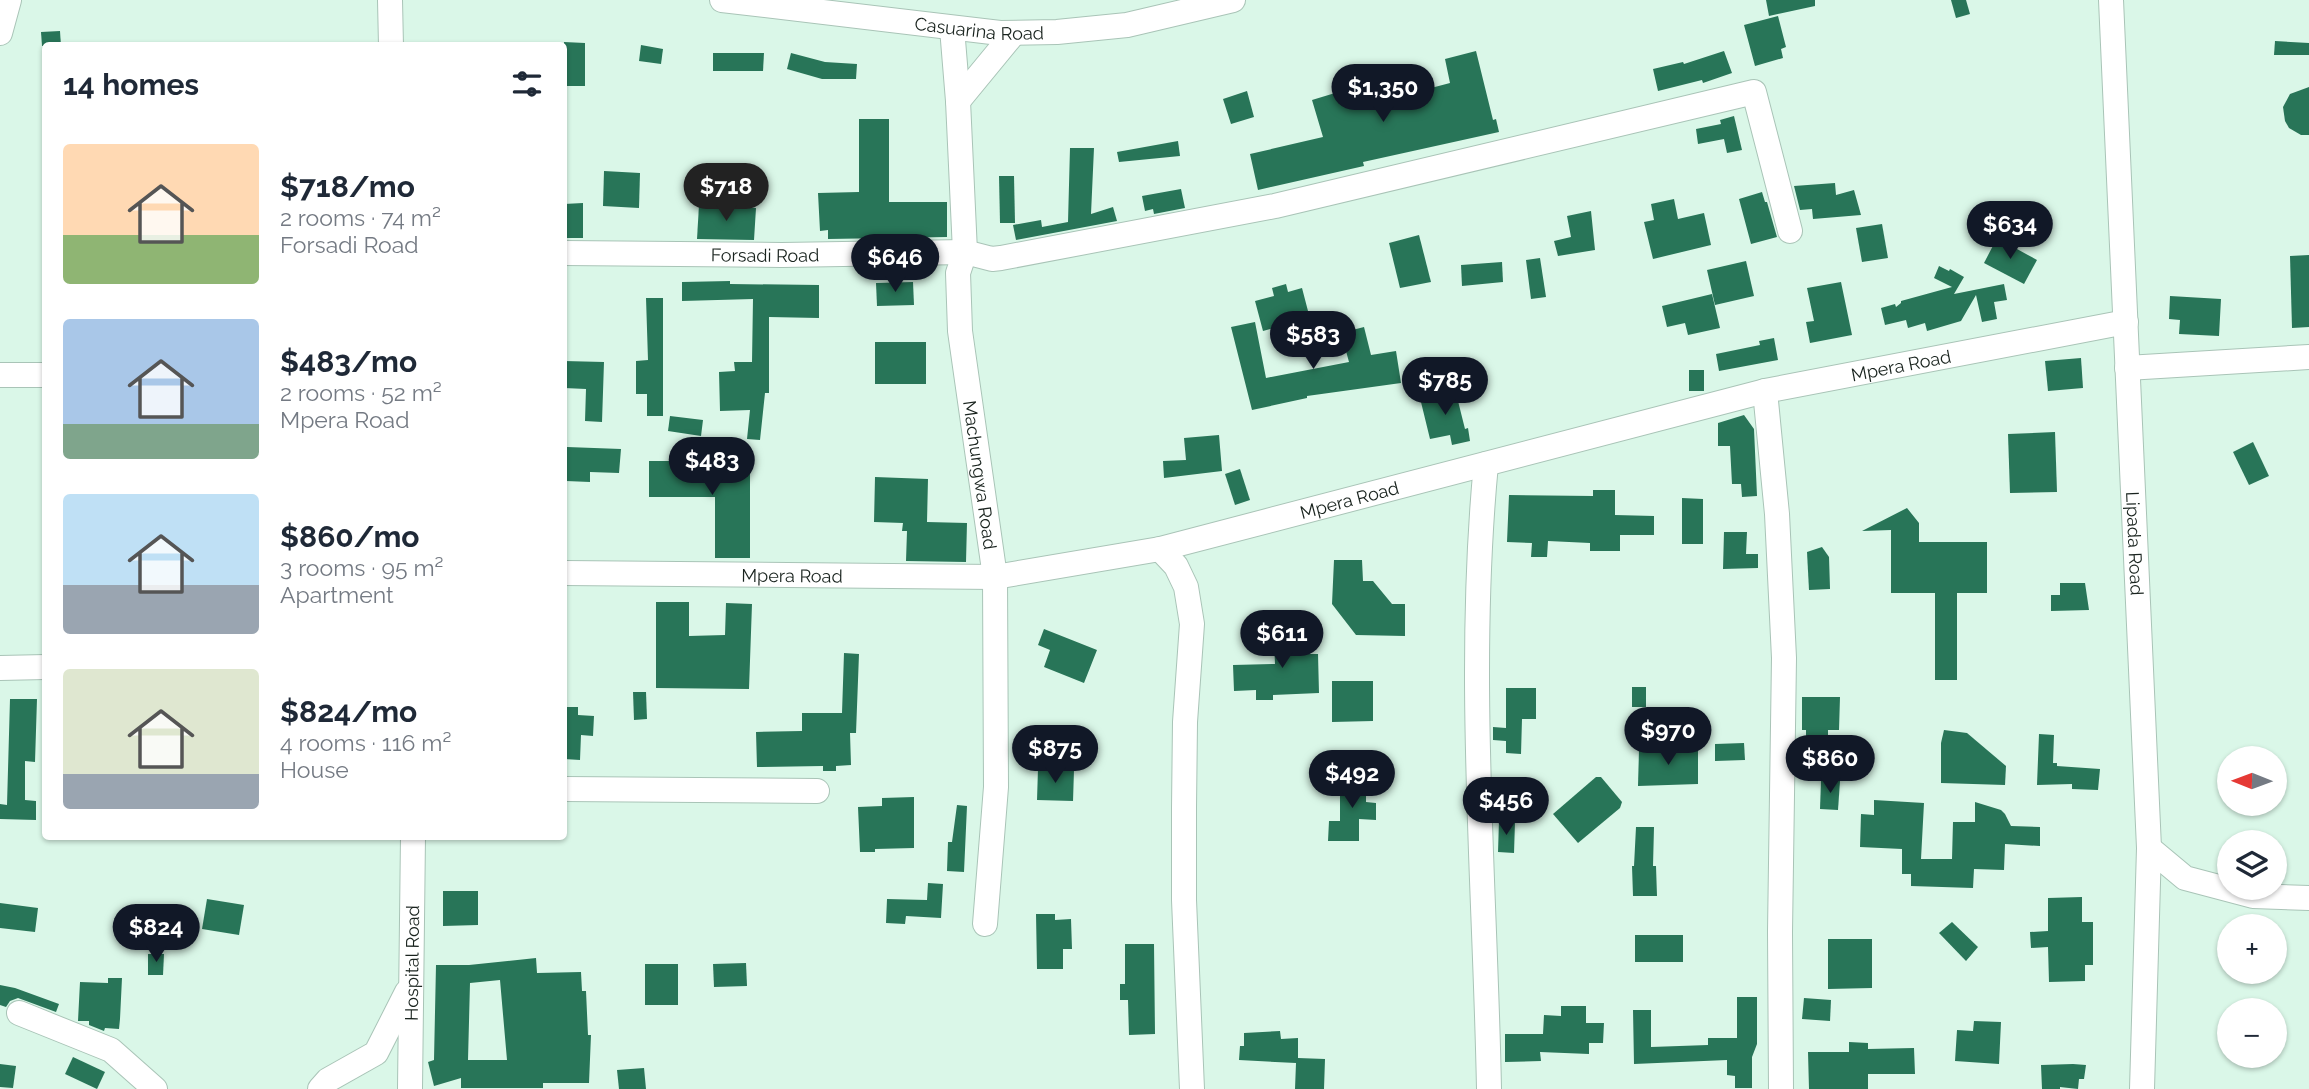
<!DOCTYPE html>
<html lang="en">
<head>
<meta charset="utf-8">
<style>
	:root { --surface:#fff; --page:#f6f6f7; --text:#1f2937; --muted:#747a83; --accent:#111827 }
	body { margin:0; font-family:Raleway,sans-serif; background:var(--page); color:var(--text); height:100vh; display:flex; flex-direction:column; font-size:26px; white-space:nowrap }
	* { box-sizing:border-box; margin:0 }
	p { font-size:23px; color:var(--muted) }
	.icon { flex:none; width:38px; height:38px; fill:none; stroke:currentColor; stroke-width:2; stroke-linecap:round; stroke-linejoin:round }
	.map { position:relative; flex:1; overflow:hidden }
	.drawer { position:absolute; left:42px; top:42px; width:525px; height:798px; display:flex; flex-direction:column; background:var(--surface); border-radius:7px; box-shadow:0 2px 5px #0004 }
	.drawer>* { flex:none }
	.needle { width:46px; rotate:271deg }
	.fabs { position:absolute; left:2217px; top:746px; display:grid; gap:14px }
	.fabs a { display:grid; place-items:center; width:70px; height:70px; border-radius:50%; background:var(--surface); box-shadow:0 2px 5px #0004; font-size:35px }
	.price { position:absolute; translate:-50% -60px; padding:0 16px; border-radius:24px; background:var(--accent); color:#fff; font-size:23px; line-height:46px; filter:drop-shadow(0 2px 4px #0008) }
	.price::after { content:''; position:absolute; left:50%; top:42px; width:21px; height:16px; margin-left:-10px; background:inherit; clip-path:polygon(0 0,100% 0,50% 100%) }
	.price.selected { background:#222; color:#fff }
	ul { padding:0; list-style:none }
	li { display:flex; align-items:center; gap:21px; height:175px; padding:0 21px }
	li span { display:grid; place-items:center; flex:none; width:196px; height:140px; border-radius:7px; color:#555 }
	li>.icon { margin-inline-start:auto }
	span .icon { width:84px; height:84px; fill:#fffc; stroke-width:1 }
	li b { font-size:30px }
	h2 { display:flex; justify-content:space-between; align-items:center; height:84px; padding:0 21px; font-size:30px }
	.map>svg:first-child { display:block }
	.building { fill:#287558; fill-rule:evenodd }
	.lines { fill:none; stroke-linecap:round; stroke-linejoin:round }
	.minor-casing { stroke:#a9c4b7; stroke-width:26 }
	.minor { stroke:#fff; stroke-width:24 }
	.labels { text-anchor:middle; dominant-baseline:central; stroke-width:7; stroke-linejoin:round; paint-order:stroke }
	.street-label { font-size:18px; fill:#19231e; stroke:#daf7e8 }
</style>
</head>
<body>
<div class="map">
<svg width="2309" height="1089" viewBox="0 0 2309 1089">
	<rect width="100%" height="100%" fill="#daf7e8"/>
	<g class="building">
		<path d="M1766 0H1815V6L1769 16Z"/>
		<path d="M1951 0H1966L1970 14 1956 18Z"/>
		<path d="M1778 16 1786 47 1781 49 1783 58 1755 66 1744 25Z"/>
		<path d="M60 31 61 46H42L41 32Z"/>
		<path d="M2275 41 2309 43V55H2274Z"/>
		<path d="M564 42 585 43V86H564Z"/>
		<path d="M641 45 663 49 661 64 639 61Z"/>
		<path d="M1476 51 1493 120 1496 119 1499 132 1363 162 1364 166 1258 190 1250 154 1323 137 1312 100 1345 90 1344 86 1406 70 1412 93 1450 83 1445 59Z"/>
		<path d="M1724 51 1732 73 1703 83 1702 80 1658 91 1653 69 1683 62 1684 64Z"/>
		<path d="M713 53H764L763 71H713Z"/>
		<path d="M791 53 825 62 857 64 856 79H822L787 69Z"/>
		<path d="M2309 87V135H2301L2289 128 2285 121 2283 107 2290 94Z"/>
		<path d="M1247 91 1254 117 1231 124 1223 99Z"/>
		<path d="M1734 116 1742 150 1727 153 1724 139 1698 144 1696 129 1721 124 1720 120Z"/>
		<path d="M859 119H889V202H947V237L828 239V230L820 231 818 193 859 192Z"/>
		<path d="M1178 141 1180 156 1119 162 1117 152Z"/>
		<path d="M1070 148H1094L1091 214 1113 207 1117 221 1016 240 1013 225 1041 220 1042 227 1068 222Z"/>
		<path d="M604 171 640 173 639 208 603 206Z"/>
		<path d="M999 176H1014L1015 223H1000Z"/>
		<path d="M1835 183 1836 195 1854 190 1861 215 1813 219 1812 209 1800 210 1794 186Z"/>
		<path d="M1181 189 1185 208 1154 214 1153 209 1145 211 1142 196Z"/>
		<path d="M1762 192 1765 202H1767L1777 237 1751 244 1739 199Z"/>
		<path d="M1674 199 1678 219 1704 213 1711 245 1653 259 1644 222 1654 220 1651 204Z"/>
		<path d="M583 203V238H564V204Z"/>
		<path d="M699 205 756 208 754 240 697 239Z"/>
		<path d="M1591 211 1595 250 1558 256 1554 241 1571 237 1567 216Z"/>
		<path d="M1882 224 1888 258 1862 262 1856 228Z"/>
		<path d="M1419 235 1431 282 1400 288 1389 243Z"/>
		<path d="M1997 238 2037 260 2024 284 1984 263Z"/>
		<path d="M2309 255V327L2292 328 2290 256Z"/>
		<path d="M1540 258 1546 297 1531 299 1526 260Z"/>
		<path d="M1746 261 1754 296 1715 305 1707 270Z"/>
		<path d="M1502 262 1503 282 1462 286 1461 265Z"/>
		<path d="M1939 266 1949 271 1950 269 1964 277 1954 294 2004 284 2007 300 1994 302 1997 319 1982 322 1976 295 1961 321 1927 331 1925 323 1908 328 1906 320 1885 325 1881 308 1895 304 1896 307 1901 303V301L1952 287 1934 278Z"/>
		<path d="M730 281V284L819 285V318L769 317V393H765L760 440 747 439 750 410 720 411 719 372 735 371 734 362H752L753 299 682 301V282Z"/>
		<path d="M913 282 914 305 877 306 876 283Z"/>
		<path d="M1841 282 1852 335 1810 343 1806 322 1814 321 1807 288Z"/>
		<path d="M1286 284 1288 292 1302 288 1308 311 1289 316 1291 323 1263 331 1255 301 1274 296 1272 288Z"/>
		<path d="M1712 294 1720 328 1688 335 1685 323 1667 327 1662 306Z"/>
		<path d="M2170 296 2221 299 2219 336 2179 334 2180 320 2169 319Z"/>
		<path d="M646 298H663V416H647V394H636V361L648 360Z"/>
		<path d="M1255 322 1266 378 1349 362 1341 333 1364 327 1371 355 1396 351 1401 383 1307 396V398L1252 410 1231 327Z"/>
		<path d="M1774 338 1778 360 1719 371 1716 354 1760 345 1759 341Z"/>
		<rect x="875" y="342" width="51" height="42"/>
		<path d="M2081 358 2083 388 2048 391 2045 361Z"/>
		<path d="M564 361 604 362 602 422 585 421 586 389 564 388Z"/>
		<rect x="1689" y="370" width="15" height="21"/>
		<path d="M1455 389 1465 429 1468 428 1470 441 1452 445 1450 435 1430 439 1420 398Z"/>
		<path d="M1744 415 1754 429 1757 496 1742 497 1741 484H1732L1730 446H1718V423Z"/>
		<path d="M670 416 703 420 701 436 668 431Z"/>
		<path d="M2055 432 2057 492 2010 493 2008 434Z"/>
		<path d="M1219 435 1222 471 1164 478 1163 461 1186 460 1184 438Z"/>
		<path d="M2253 442 2269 476 2249 485 2233 452Z"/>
		<path d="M567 447 621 449 619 473 590 472V482L566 481Z"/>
		<path d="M649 461H750V558H715V497H649Z"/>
		<path d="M1240 469 1250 500 1235 505 1225 474Z"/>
		<path d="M875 477 928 479 927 522 967 523 966 562 906 561 907 531H902L903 523 874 522Z"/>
		<path d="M1593 490H1615V515L1654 516V535H1620V551H1590V543L1548 541 1547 557H1531L1532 543 1507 542 1509 495 1593 496Z"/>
		<path d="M1682 498 1703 499V544H1682Z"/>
		<path d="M1907 508 1919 523V542H1987V593H1957V680H1935V593H1891V530L1862 531Z"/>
		<path d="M1724 532H1747L1746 554H1758V568L1723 569Z"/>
		<path d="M1822 547 1829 557 1830 589 1809 590 1807 552Z"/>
		<path d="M1334 560H1362L1363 581H1373L1392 604H1405V636L1356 635 1332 604Z"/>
		<path d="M2060 583H2085L2089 610 2051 611V595H2060Z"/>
		<path d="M656 602H689V636L725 635 726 603 752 604 749 689 656 688Z"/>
		<path d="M1283 625H1303V654H1318L1319 693 1273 695V700H1256V690L1234 691 1233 665 1275 664 1274 642 1284 641Z"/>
		<path d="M1044 629 1097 650 1084 683 1044 667 1050 650 1038 645Z"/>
		<path d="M844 653 859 654 856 733H850L851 765 836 766V771H823V766L757 767 756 732 802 731V713H842Z"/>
		<path d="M1332 681H1373V721L1332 722Z"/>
		<rect x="1632" y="687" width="14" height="20"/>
		<path d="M1506 688H1536V719H1522L1521 754 1506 753V741L1493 740V727L1506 728Z"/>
		<path d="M633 692H646L647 719 634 720Z"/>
		<path d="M1802 697H1840L1839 730H1828V745H1806V730H1802Z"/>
		<path d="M10 699H37L35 762 25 761V800L36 801V820L0 819V804L7 805Z"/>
		<path d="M564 707H578V715L594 716 593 736 581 735 580 760 564 759Z"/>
		<path d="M1944 730 1967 733 2006 766 2005 785 1941 783V743Z"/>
		<path d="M2039 734 2054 735 2053 763H2057V766L2100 769 2098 790 2072 789V784L2037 785Z"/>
		<path d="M1744 743 1745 760 1715 761V744Z"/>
		<path d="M1698 749V784L1638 786 1639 750Z"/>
		<path d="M1038 769 1074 770 1073 801 1037 800Z"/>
		<path d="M1340 777 1366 778V802L1376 803V820L1359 819V841H1328L1329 821H1340Z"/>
		<path d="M1596 777H1601L1622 802 1620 808 1578 843 1553 814Z"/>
		<path d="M1821 781H1840L1838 810 1820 809Z"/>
		<path d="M914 797V848L875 849V852H860L858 807 882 806V798Z"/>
		<path d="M1874 800 1924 803 1921 859H1952L1953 822H1975V802L2001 810 2005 814 2011 826 2040 827V846L2005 844 2004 870 1974 869 1973 888 1911 886V874H1902V849L1860 847 1861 814 1874 815Z"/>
		<path d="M957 805 967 806 964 872 947 871 948 842H952Z"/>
		<path d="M1499 820 1515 821 1514 853 1498 852Z"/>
		<path d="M1636 827H1654L1653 866H1656L1657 896H1633L1632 866H1634Z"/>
		<path d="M928 883 943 884 941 918 906 916 905 924 886 923 887 899 927 900Z"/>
		<path d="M443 891H478V925L443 926Z"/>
		<path d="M2082 897V922H2093V965H2085V981L2049 982 2048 947 2031 948 2030 932 2048 931V898Z"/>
		<path d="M207 899 244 905 239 935 202 929Z"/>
		<path d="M0 903 38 908 35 932 0 928Z"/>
		<path d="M1036 914H1055V920L1071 919 1072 949H1063V969H1037Z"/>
		<path d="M1952 922 1978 947 1966 961 1939 933Z"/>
		<rect x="1635" y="935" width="48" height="27"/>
		<path d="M1828 939H1872V988L1828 989Z"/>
		<path d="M1125 944H1154L1155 1034 1129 1035 1128 1000H1120V984H1125Z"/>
		<path d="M148 954H164L163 975H148Z"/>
		<path d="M536 958 537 973 581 972 582 991H586L588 1035H591L589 1083H543V1088H461V1078L434 1086 428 1062 434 1060 436 965H469ZM500 980 507 1060H468L470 983Z"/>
		<path d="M746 963 747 986 714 987 713 964Z"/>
		<rect x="645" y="964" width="33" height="41"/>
		<path d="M108 978H122L120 1019 119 1029 105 1028 104 1031 89 1025V1021H78L80 982 108 983Z"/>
		<path d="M0 985 15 988 59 1004 56 1012 18 998 10 1001 6 1007 0 1005Z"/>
		<path d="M1737 997H1757V1044L1752 1057V1088H1735V1076L1727 1075V1060L1634 1064 1633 1010H1651V1047L1708 1045V1038H1737Z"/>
		<path d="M1804 998 1831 1000 1830 1021 1802 1019Z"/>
		<path d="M1561 1006H1586V1023H1604L1603 1043H1589V1054L1540 1052 1541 1061 1505 1062V1034H1543L1544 1015 1561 1016Z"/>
		<path d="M1974 1021 2001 1022 1999 1064 1955 1061 1957 1030 1973 1031Z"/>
		<path d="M1280 1031 1281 1039 1298 1038V1058L1325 1059 1324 1089H1295L1296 1063 1239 1060 1240 1046H1244V1033Z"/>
		<path d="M1849 1042 1868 1043V1049L1914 1048 1915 1074H1868V1089H1809L1808 1052H1849Z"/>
		<path d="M73 1057 105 1072 97 1089 65 1074Z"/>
		<path d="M0 1064 16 1066 13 1088 0 1087Z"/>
		<path d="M2073 1064 2086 1065 2084 1079H2079L2078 1089 2060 1087V1089H2042L2041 1065Z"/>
		<path d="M644 1068 646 1089H619L617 1070Z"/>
	</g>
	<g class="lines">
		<g class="minor-casing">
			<g id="minor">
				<path d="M390 0 391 46"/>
				<path id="s1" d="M722 0 1000 33 1057 32 1127 25 1233 0"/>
				<path id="s2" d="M2111 0 2149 848 2142 1089"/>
				<path id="s3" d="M952 28 958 101 965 252 958 273 960 331 995 577 996 787 985 924"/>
				<path d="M0 33 9 0"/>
				<path d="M958 101 1014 33"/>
				<path id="s4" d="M564 253 782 255 965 252 992 259 1001 258 1275 206 1754 92 1790 231"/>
				<path d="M2127 368 2309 357"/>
				<path d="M0 375H46"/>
				<path d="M1765 391 1777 514 1784 658 1780 932 1781 1089"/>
				<path d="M1486 464C1466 672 1485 881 1489 1089"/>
				<path d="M1160 549 1176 566 1186 587 1192 624 1185 722 1184 808V900L1192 1089"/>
				<path id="s5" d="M564 573 995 577 1160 549 1765 391 2126 322"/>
				<path d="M0 668 46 667"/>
				<path d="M564 789 817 791"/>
				<path d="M2149 848 2185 878 2253 896 2309 898"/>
				<path d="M19 1013 111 1050 155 1089"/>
				<path d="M320 1089 328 1080 376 1053 407 992"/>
				<path id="s6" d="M410 1089 413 836"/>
			</g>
		</g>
		<use href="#minor" class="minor"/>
	</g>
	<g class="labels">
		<g class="street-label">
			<text stroke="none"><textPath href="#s1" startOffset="259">Casuarina Road</textPath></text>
			<text stroke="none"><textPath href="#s4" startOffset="201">Forsadi Road</textPath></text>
			<text stroke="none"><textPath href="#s5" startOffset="1362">Mpera Road</textPath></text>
			<text stroke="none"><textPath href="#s3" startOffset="450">Machungwa Road</textPath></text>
			<text stroke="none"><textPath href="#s5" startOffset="794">Mpera Road</textPath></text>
			<text stroke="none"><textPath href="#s2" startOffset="544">Lipada Road</textPath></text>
			<text stroke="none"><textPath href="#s5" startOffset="228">Mpera Road</textPath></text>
			<text stroke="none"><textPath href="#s6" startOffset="126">Hospital Road</textPath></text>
		</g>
	</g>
</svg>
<div class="fabs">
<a><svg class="needle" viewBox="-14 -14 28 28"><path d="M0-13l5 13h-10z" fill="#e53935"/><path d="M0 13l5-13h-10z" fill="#747a83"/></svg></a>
<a><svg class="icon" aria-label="layers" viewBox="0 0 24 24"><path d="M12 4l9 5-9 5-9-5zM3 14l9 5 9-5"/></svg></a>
<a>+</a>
<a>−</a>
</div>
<b class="price" style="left:1383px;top:124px">$1,350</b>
<b class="price selected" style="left:726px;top:223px">$718</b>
<b class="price" style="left:2010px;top:261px">$634</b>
<b class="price" style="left:895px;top:294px">$646</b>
<b class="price" style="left:1313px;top:371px">$583</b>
<b class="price" style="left:1445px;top:417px">$785</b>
<b class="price" style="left:712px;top:497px">$483</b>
<b class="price" style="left:1282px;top:670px">$611</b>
<b class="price" style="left:1668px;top:767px">$970</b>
<b class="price" style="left:1055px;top:785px">$875</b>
<b class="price" style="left:1830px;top:795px">$860</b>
<b class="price" style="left:1352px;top:810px">$492</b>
<b class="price" style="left:1506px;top:837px">$456</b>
<b class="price" style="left:156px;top:964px">$824</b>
<section class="drawer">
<h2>14 homes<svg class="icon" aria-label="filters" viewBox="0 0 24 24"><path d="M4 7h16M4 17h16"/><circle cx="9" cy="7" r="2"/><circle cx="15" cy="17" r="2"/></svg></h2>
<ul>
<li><span style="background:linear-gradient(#ffd9b3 65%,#8fb573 0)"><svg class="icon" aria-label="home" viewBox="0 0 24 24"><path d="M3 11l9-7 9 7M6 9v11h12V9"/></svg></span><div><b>$718/mo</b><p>2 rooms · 74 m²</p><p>Forsadi Road</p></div></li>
<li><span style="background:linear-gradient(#a9c7e8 75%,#7fa58c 0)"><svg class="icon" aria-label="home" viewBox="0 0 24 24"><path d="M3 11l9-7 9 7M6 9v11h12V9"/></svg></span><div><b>$483/mo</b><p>2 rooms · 52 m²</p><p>Mpera Road</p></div></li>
<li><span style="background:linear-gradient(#bfe0f5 65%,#9aa5b1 0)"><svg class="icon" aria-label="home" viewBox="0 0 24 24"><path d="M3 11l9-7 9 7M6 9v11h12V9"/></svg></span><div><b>$860/mo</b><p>3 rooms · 95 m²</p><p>Apartment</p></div></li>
<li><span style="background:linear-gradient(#dfe7d0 75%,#9aa5b1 0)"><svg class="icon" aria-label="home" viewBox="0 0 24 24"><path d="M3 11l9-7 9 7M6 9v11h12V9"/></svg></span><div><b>$824/mo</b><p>4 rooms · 116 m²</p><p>House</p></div></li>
</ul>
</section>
</div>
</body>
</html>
